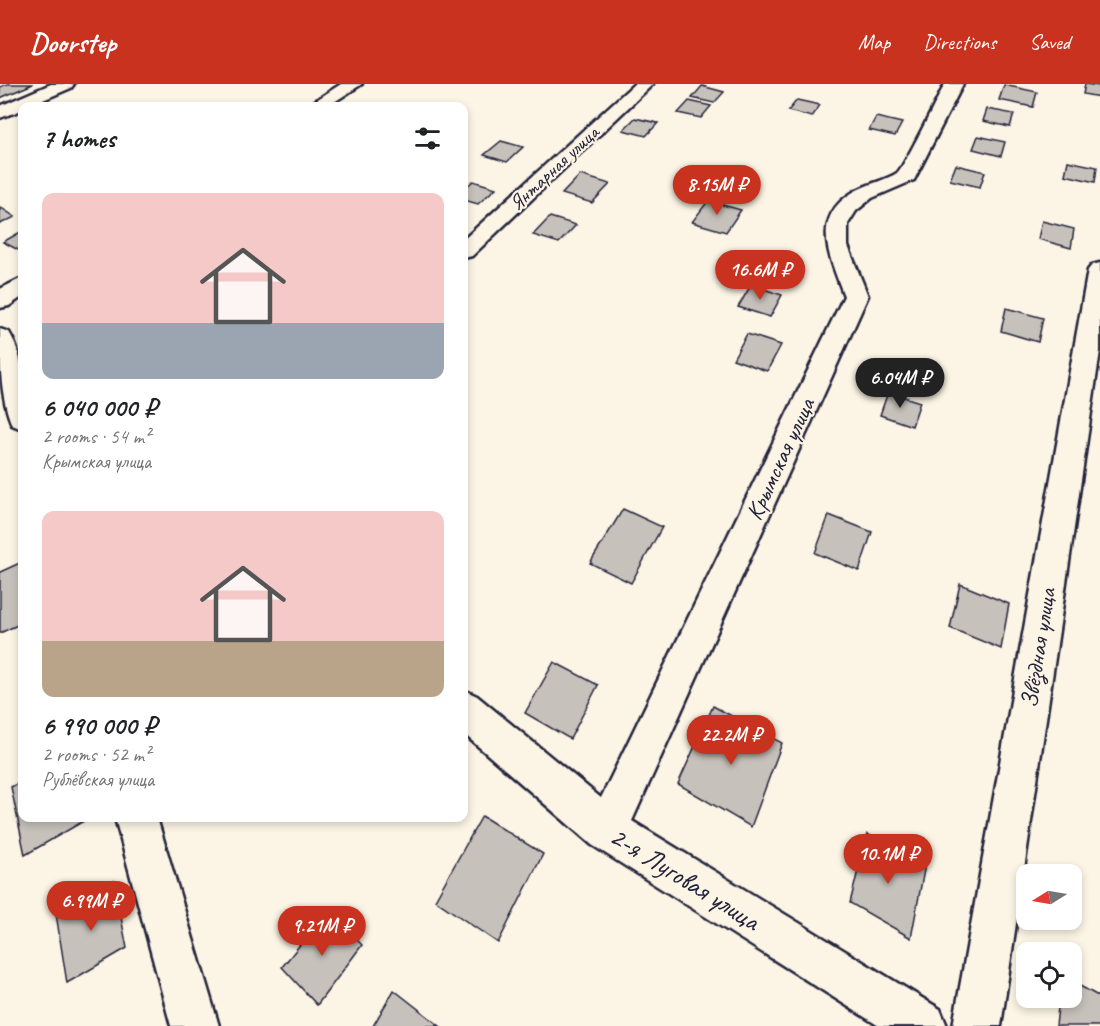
<!DOCTYPE html>
<html lang="en">
<head>
<meta charset="utf-8">
<style>
	:root { --surface:#fff; --page:#f6f6f6; --text:#202124; --muted:#757577; --accent:#c8321e }
	body { margin:0; font-family:Caveat,sans-serif; background:var(--page); color:var(--text); height:100vh; display:flex; flex-direction:column; font-size:22px; white-space:nowrap }
	* { box-sizing:border-box; margin:0 }
	p { font-size:20px; color:var(--muted) }
	.icon { flex:none; width:33px; height:33px; fill:none; stroke:currentColor; stroke-width:2; stroke-linecap:round; stroke-linejoin:round }
	.map { position:relative; flex:1; overflow:hidden }
	.sheet { position:absolute; left:18px; top:18px; width:450px; height:720px; display:flex; flex-direction:column; background:var(--surface); border-radius:12px; box-shadow:0 3px 9px #0003 }
	.sheet>* { flex:none }
	.needle { width:39px; rotate:259deg }
	.controls { position:absolute; left:1016px; top:780px; display:grid; gap:12px }
	.controls a { display:grid; place-items:center; width:66px; height:66px; border-radius:12px; background:var(--surface); box-shadow:0 3px 9px #0003; font-size:30px }
	.price { position:absolute; translate:-50% -51px; padding:0 14px; border-radius:21px; background:var(--accent); color:#fff; font-size:20px; line-height:39px; filter:drop-shadow(0 2px 3px #0008) }
	.price::after { content:''; position:absolute; left:50%; top:36px; width:18px; height:14px; margin-left:-9px; background:inherit; clip-path:polygon(0 0,100% 0,50% 100%) }
	.price.current { background:#222; color:#fff }
	ul { padding:0; list-style:none }
	li { display:grid; align-content:center; gap:12px; height:318px; padding:0 24px }
	li span { display:grid; place-items:center; height:186px; border-radius:12px; color:#555 }
	li>.icon { margin-inline-start:auto }
	span .icon { width:108px; height:108px; fill:#fffc; stroke-width:1 }
	li b { font-size:26px }
	h2 { display:flex; justify-content:space-between; align-items:center; height:72px; padding:0 24px; font-size:26px }
	header { display:flex; align-items:center; gap:36px; box-sizing:border-box; height:84px; padding:0 30px; background:var(--accent); color:#fff }
	header strong { font-size:28px }
	nav { display:flex; gap:33px; margin-inline-start:auto; font-size:21px }
	.map>svg:first-child { display:block }
	.building { fill:#c6c1bb; stroke:#22223b; stroke-width:1.5 }
	.lines { fill:none; stroke-linecap:round; stroke-linejoin:round }
	.minor-casing { stroke:#22223b; stroke-width:5 }
	.minor { fill:#fcf5e5; fill-rule:evenodd }
	.labels { text-anchor:middle; dominant-baseline:central; stroke-width:4.5; stroke-linejoin:round; paint-order:stroke }
	.far-street-label { font-size:20px; fill:#22223b; stroke:#fcf5e5 }
	.street-label { font-size:24px; fill:#22223b; stroke:#fcf5e5 }
	.near-street-label { font-size:28px; fill:#22223b; stroke:#fcf5e5 }
</style>
</head>
<body>
<header>
<strong>Doorstep</strong>
<nav><a>Map</a><a>Directions</a><a>Saved</a></nav>
</header>
<div class="map">
<svg width="1100" height="942" viewBox="0 0 1100 942">
	<rect width="100%" height="100%" fill="#fcf5e5"/>
	<filter id="ink" filterUnits="userSpaceOnUse"><feTurbulence type="fractalNoise" baseFrequency=".0167" numOctaves="2"/><feDisplacementMap in="SourceGraphic" scale="12" xChannelSelector="R" yChannelSelector="G"/><feConvolveMatrix kernelMatrix="1 2 1 2 8 2 1 2 1" color-interpolation-filters="sRGB"/></filter>
	<g filter="url(#ink)">
		<g class="building">
			<path d="M7 0H33L0 14V3Z"/>
			<path d="M1085 0 1100 2V13L1083 10Z"/>
			<path d="M1004 1 1037 8 1033 23 999 16Z"/>
			<path d="M702 2 724 8 714 19 692 14Z"/>
			<path d="M797 16 820 21 812 33 788 27Z"/>
			<path d="M689 17 711 22 701 34 678 29Z"/>
			<path d="M987 25 1014 30 1010 43 983 37Z"/>
			<path d="M876 33 902 39 895 52 869 46Z"/>
			<path d="M635 34 658 39 646 52 623 46Z"/>
			<path d="M978 52 1005 58 1001 72 973 65Z"/>
			<path d="M501 57 523 63 507 78 484 71Z"/>
			<path d="M1068 77 1097 83 1095 98 1065 91Z"/>
			<path d="M956 81 985 88 980 103 950 96Z"/>
			<path d="M580 91 610 100 592 119 562 110Z"/>
			<path d="M473 97 496 104 478 120 464 116V105Z"/>
			<path d="M708 117 741 126 726 148 692 138Z"/>
			<path d="M0 123 15 133 0 140Z"/>
			<path d="M550 133 576 141 559 159 533 151Z"/>
			<path d="M1042 137 1074 145 1071 164 1038 155Z"/>
			<path d="M22 147V168L3 158Z"/>
			<path d="M751 201 782 211 770 233 738 223Z"/>
			<path d="M1006 224 1043 234 1038 258 1001 247Z"/>
			<path d="M747 250 781 261 767 287 733 275Z"/>
			<path d="M888 308 920 318 912 342 880 331Z"/>
			<path d="M623 425 662 443 631 499 590 479Z"/>
			<path d="M829 431 872 448 859 487 815 469Z"/>
			<path d="M22 478V539L0 549V488Z"/>
			<path d="M960 500 1009 520 1001 565 950 544Z"/>
			<path d="M554 578 598 601 570 655 525 629Z"/>
			<path d="M713 622 782 659 751 743 678 700Z"/>
			<path d="M22 697V734H89L25 771 11 703Z"/>
			<path d="M482 732 543 770 498 859 435 816Z"/>
			<path d="M867 750 925 781 911 854 850 819Z"/>
			<path d="M114 797 127 864 67 899 56 830Z"/>
			<path d="M328 826 362 861 317 921 282 883Z"/>
			<path d="M1071 897 1100 913V942H1056L1059 914H1071Z"/>
			<path d="M394 906 440 942H373Z"/>
		</g>
		<g class="lines">
			<g class="minor-casing">
				<g id="minor">
					<path d="M51 0H74L71 4 29 22H22V26L0 34V22Z"/>
					<path d="M341 0H362L328 22H307Z"/>
					<path d="M634 0H653L472 172 464 174V155Z"/>
					<path d="M945 0H963L914 96 872 114 856 127 848 140V162L868 212 632 737 940 925 947 942H879L592 761 464 650V606L477 612 601 714 844 212C829 171 808 131 859 105 871 99 886 96 897 89 904 84 938 13 945 0Z"/>
					<path d="M1100 179V267L1001 942H953L1088 186 1092 181Z"/>
					<path d="M22 194V213L9 222 0 224V205Z"/>
					<path d="M0 245 9 248C26 275 25 315 22 345L12 341C0 313 0 277 0 245Z"/>
					<path d="M115 734H157L219 942H171Z"/>
				</g>
			</g>
			<use href="#minor" class="minor"/>
		</g>
	</g>
	<g class="labels">
		<g class="far-street-label">
			<text transform="translate(554 84) rotate(-43)">Янтарная улица</text>
		</g>
		<g class="street-label">
			<text transform="translate(780 375) rotate(-65)">Крымская улица</text>
			<text transform="translate(1038 564) rotate(-81)">Звёздная улица</text>
		</g>
		<g class="near-street-label">
			<text transform="translate(685 794) rotate(32)">2-я Луговая улица</text>
		</g>
	</g>
</svg>
<div class="controls">
<a><svg class="needle" viewBox="-14 -14 28 28"><path d="M0-13l5 13h-10z" fill="#e53935"/><path d="M0 13l5-13h-10z" fill="#757577"/></svg></a>
<a><svg class="icon" aria-label="locate" viewBox="0 0 24 24"><circle cx="12" cy="12" r="6"/><path d="M12 2v4M12 18v4M2 12h4M18 12h4"/></svg></a>
</div>
<b class="price" style="left:717px;top:132px">8.15M ₽</b>
<b class="price" style="left:760px;top:217px">16.6M ₽</b>
<b class="price current" style="left:900px;top:325px">6.04M ₽</b>
<b class="price" style="left:731px;top:682px">22.2M ₽</b>
<b class="price" style="left:888px;top:801px">10.1M ₽</b>
<b class="price" style="left:91px;top:848px">6.99M ₽</b>
<b class="price" style="left:322px;top:873px">9.21M ₽</b>
<section class="sheet">
<h2>7 homes<svg class="icon" aria-label="filters" viewBox="0 0 24 24"><path d="M4 7h16M4 17h16"/><circle cx="9" cy="7" r="2"/><circle cx="15" cy="17" r="2"/></svg></h2>
<ul>
<li><span style="background:linear-gradient(#f6c9c9 70%,#9aa5b1 0)"><svg class="icon" aria-label="home" viewBox="0 0 24 24"><path d="M3 11l9-7 9 7M6 9v11h12V9"/></svg></span><div><b>6 040 000 ₽</b><p>2 rooms · 54 m²</p><p>Крымская улица</p></div></li>
<li><span style="background:linear-gradient(#f6c9c9 70%,#b9a48a 0)"><svg class="icon" aria-label="home" viewBox="0 0 24 24"><path d="M3 11l9-7 9 7M6 9v11h12V9"/></svg></span><div><b>6 990 000 ₽</b><p>2 rooms · 52 m²</p><p>Рублёвская улица</p></div></li>
</ul>
</section>
</div>
</body>
</html>
